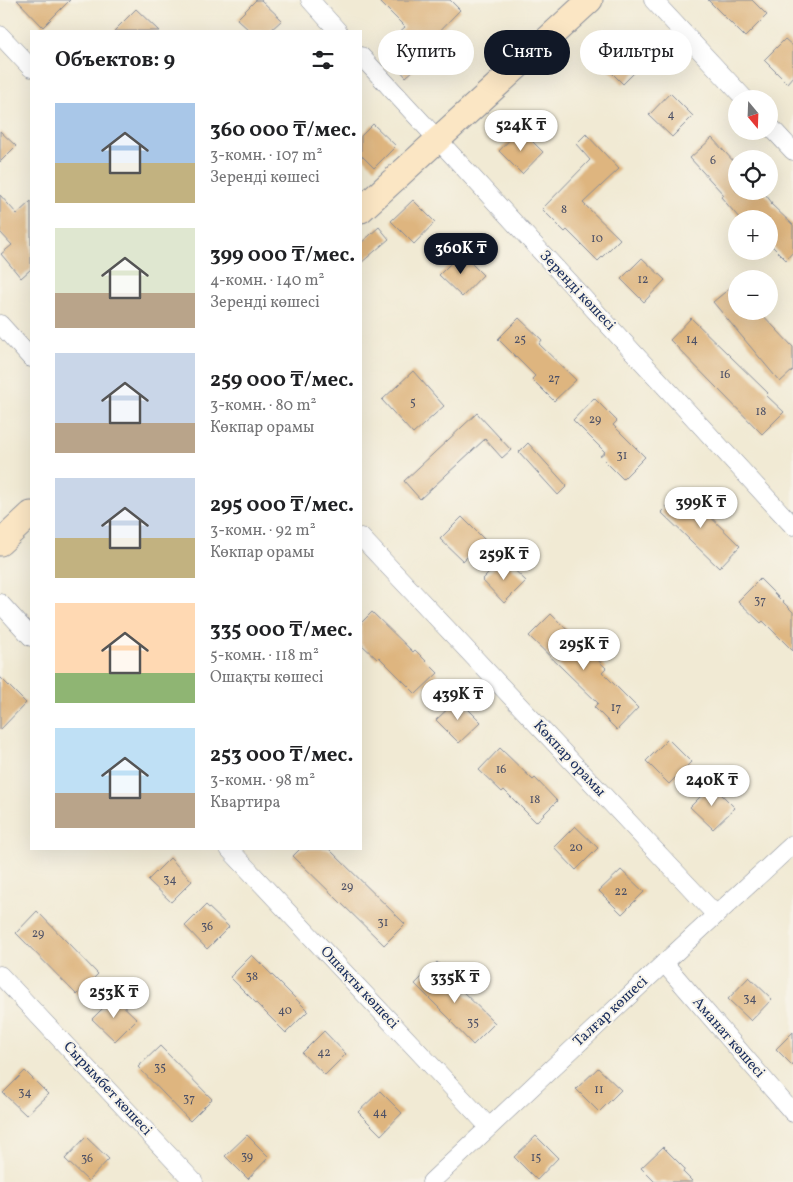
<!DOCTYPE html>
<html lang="ru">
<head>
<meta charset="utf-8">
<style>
	:root { --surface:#fff; --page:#f6f6f6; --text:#202124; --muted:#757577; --accent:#111827 }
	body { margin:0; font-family:Vollkorn,serif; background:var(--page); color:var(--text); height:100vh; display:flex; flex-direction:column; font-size:19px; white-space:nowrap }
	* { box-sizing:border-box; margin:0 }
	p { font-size:16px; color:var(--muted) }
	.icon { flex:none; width:28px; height:28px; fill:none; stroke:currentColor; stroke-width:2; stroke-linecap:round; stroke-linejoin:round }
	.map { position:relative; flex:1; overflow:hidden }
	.sheet { position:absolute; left:30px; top:30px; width:332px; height:820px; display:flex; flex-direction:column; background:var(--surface); border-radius:0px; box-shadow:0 5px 20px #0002 }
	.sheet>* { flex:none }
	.guide { position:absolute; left:378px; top:30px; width:340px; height:45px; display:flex; gap:10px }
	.needle { width:32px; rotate:161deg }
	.tools { position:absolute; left:728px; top:90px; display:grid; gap:10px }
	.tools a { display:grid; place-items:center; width:50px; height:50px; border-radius:50%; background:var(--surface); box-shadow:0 5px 20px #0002; font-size:25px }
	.price { position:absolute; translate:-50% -42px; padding:0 11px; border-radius:18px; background:#fff; color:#222; font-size:16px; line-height:32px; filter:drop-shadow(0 1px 2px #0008) }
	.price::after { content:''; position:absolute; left:50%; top:30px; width:15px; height:11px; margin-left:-8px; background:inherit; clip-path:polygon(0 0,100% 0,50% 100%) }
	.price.selected { background:var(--accent); color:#fff }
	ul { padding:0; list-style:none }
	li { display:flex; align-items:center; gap:15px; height:125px; padding:0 25px }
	li span { display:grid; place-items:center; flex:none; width:140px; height:100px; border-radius:0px; color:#555 }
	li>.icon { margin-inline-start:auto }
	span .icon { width:60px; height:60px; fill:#fffc; stroke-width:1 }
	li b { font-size:21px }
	h2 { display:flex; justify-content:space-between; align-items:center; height:60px; padding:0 25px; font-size:21px }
	.pill { padding:0 18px; border-radius:22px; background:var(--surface); box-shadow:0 5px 20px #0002; font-size:18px; line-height:45px }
	.pill.selected { background:var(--accent); color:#fff }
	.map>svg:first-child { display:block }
	.building { fill:#deb57f }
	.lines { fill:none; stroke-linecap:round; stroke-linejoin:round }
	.street-casing { stroke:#868c99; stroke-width:19 }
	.secondary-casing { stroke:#868c99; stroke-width:27 }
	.street { stroke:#fff; stroke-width:18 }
	.secondary { stroke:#fbe6c4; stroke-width:25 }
	.labels { text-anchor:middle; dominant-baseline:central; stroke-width:4; stroke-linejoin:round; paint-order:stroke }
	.number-label { font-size:12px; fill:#4c5066 }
	.street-label { font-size:15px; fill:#1b2f5e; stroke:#f7f3e8 }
</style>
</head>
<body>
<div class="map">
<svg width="793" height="1182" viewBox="0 0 793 1182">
	<rect width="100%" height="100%" fill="#f7f3e8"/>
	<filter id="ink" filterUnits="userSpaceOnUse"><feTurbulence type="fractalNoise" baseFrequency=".02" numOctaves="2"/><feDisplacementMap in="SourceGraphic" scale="10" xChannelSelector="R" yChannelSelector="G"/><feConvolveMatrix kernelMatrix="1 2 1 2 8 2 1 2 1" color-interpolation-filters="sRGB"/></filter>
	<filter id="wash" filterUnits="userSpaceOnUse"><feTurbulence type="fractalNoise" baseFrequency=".0096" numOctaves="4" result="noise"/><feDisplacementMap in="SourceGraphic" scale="20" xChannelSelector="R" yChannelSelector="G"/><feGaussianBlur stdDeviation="1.12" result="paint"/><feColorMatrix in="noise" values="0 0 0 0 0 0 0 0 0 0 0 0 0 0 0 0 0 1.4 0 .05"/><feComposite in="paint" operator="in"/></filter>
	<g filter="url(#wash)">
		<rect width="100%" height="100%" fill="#f1ead4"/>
		<g id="blocks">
			<g class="building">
				<path d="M17 0H70L43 27Z"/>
				<path d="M256 0H261L282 20 270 31H250L237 19Z"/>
				<path d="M378 0H450L460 10 424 47 431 55 406 77 381 48 405 27Z"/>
				<path d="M708 0H752L767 15 745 37Z"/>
				<path d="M136 9 159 31H114Z"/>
				<path d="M785 39 793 46V76L787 83 764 60Z"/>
				<path d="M621 40 644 63 623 84 600 61Z"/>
				<path d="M670 93 693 116 672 137 649 115Z"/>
				<path d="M373 124 396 146 374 168 361 155V136Z"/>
				<path d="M520 129 543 152 522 174 499 151Z"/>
				<path d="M0 131 16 146 0 162Z"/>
				<path d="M586 134 619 169 583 203 620 239 598 261 567 230 565 232 542 209 590 160 576 144Z"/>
				<path d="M712 138 736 164V191H763L772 203 771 204 793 225V252L786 260 769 243V219H740L721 197 724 195 690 158Z"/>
				<path d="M0 195 17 214 31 201V269L21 278 1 254 12 245 0 232Z"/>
				<path d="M413 200 435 222 414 244 391 221Z"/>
				<path d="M379 227 389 239 361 263V243Z"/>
				<path d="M461 253 483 275 462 297 439 275Z"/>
				<path d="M642 258 665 280 644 302 621 279Z"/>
				<path d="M736 283V311H759L793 347V370L780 382 713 302Z"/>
				<path d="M519 318 542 340 539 344 576 380 554 401 532 379 535 376 498 339Z"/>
				<path d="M691 318 768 393 766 395 784 412 762 434 670 340Z"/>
				<path d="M413 371 444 406 413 434 382 400Z"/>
				<path d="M594 398 617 421 613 425 645 457 623 479 600 456 605 452 573 420Z"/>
				<path d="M477 413 511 450 502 458 485 439 420 499 404 481Z"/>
				<path d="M528 443 567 486 558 495 519 452Z"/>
				<path d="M683 490 740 546 719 568 661 512Z"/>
				<path d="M462 517 485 540 463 561 440 539Z"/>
				<path d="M503 559 526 581 504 603 482 580Z"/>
				<path d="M760 579 793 612V651L763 621 761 623 738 601Z"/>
				<path d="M372 612 413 652 415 650 438 673 416 694 379 657 377 659 361 644V623Z"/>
				<path d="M551 614 606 668 602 672 638 708 617 730 594 707 598 703 529 636Z"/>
				<path d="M0 677 26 703 0 730Z"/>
				<path d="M458 699 481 722 459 743 436 720Z"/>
				<path d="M668 739 691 762 669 784 646 761Z"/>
				<path d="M500 748 533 780 535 778 557 801 536 822 504 790 502 792 479 770Z"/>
				<path d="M712 785 735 808 713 829 690 807Z"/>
				<path d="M575 826 598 848 576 870 554 847Z"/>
				<path d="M300 849H329L405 924 384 945 293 856Z"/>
				<path d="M170 858 192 881 171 902 148 880Z"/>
				<path d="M621 870 644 892 622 914 599 891Z"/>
				<path d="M206 905 229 927 207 949 185 926Z"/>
				<path d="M37 911 98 974 77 995 16 933Z"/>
				<path d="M252 955 308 1011 286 1033 230 977Z"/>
				<path d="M437 962 459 985 458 987 495 1023 473 1045 451 1022 452 1021 415 984Z"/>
				<path d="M749 977 772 999 751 1021 728 999Z"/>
				<path d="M114 997 137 1019 115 1041 92 1019Z"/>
				<path d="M324 1031 346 1054 325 1075 302 1053Z"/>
				<path d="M793 1032V1066L776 1049Z"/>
				<path d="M160 1046 212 1099 190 1121 138 1067Z"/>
				<path d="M598 1068 621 1090 599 1112 576 1089Z"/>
				<path d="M25 1071 48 1094 26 1115 3 1093Z"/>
				<path d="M380 1091 402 1113 381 1135 358 1112Z"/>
				<path d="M247 1135 269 1157 248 1179 225 1156Z"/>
				<path d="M536 1136 558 1158 537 1180 514 1157Z"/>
				<path d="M86 1137 109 1159 88 1181 65 1159Z"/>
				<path d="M663 1147 685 1169 683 1172 693 1182H655L641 1168Z"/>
			</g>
		</g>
	</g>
	<g filter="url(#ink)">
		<use href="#blocks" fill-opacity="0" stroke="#868c99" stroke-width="1"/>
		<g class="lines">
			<g class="street-casing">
				<g id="street">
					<path d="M310 0 338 31"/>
					<path d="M653 0 745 99"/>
					<path d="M0 35 31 68"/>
					<path d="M361 56 793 526"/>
					<path d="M769 125 793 151"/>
					<path d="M0 324 31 358"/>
					<path d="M361 537 716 915"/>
					<path d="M0 603 31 637"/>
					<path d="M229 849 489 1127"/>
					<path d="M664 963 793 1113"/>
					<path d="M0 975 194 1182"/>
					<path d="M431 1182 664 963 793 844"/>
				</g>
			</g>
			<g class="secondary-casing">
				<g id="secondary">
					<path d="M361 210 590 0"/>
					<path d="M0 543 31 514"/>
				</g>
			</g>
			<use href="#street" class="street"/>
			<use href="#secondary" class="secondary"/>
		</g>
	</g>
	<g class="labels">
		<g class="number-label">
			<text x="671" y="115">4</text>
			<text x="713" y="161">6</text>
			<text x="564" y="210">8</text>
			<text x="597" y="239">10</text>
			<text x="643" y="280">12</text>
			<text x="520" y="340">25</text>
			<text x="692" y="340">14</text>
			<text x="725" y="375">16</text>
			<text x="554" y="379">27</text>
			<text x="413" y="403">5</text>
			<text x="761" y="412">18</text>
			<text x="595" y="420">29</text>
			<text x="622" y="456">31</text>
			<text x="760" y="601">37</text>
			<text x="616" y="708">17</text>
			<text x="501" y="770">16</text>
			<text x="535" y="800">18</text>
			<text x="576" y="848">20</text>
			<text x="170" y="880">34</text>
			<text x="347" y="887">29</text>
			<text x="621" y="892">22</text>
			<text x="383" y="923">31</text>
			<text x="207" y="927">36</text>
			<text x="38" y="934">29</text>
			<text x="252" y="977">38</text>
			<text x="750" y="999">34</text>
			<text x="285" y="1011">40</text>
			<text x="473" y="1023">35</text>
			<text x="324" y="1053">42</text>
			<text x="160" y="1068">35</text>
			<text x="599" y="1090">11</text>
			<text x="25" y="1093">34</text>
			<text x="189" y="1099">37</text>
			<text x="380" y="1113">44</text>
			<text x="247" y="1157">39</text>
			<text x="536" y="1158">15</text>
			<text x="87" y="1159">36</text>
		</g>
		<g class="street-label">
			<text transform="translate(577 291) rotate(47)">Зеренді көшесі</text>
			<text transform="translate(569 759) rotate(47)">Көкпар орамы</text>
			<text transform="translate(359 988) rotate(47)">Ошақты көшесі</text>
			<text transform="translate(611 1012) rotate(-43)">Талғар көшесі</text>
			<text transform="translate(728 1038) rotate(49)">Аманат көшесі</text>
			<text transform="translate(107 1089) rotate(47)">Сырымбет көшесі</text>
		</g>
	</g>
</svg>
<div class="tools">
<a><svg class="needle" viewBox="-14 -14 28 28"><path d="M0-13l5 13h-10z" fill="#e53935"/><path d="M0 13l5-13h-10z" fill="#757577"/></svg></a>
<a><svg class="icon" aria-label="locate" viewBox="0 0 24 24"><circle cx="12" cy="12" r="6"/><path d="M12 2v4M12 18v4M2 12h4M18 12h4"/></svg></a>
<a>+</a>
<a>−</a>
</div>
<b class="price" style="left:521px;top:152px">524K ₸</b>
<b class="price selected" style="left:461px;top:275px">360K ₸</b>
<b class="price" style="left:701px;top:529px">399K ₸</b>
<b class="price" style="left:504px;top:581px">259K ₸</b>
<b class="price" style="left:584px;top:671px">295K ₸</b>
<b class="price" style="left:458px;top:721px">439K ₸</b>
<b class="price" style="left:712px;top:807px">240K ₸</b>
<b class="price" style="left:455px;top:1004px">335K ₸</b>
<b class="price" style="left:114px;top:1019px">253K ₸</b>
<div class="guide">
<a class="pill">Купить</a>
<a class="pill selected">Снять</a>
<a class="pill">Фильтры</a>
</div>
<section class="sheet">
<h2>Объектов: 9<svg class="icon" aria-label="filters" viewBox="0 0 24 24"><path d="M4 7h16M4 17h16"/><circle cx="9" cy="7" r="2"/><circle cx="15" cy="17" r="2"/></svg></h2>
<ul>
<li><span style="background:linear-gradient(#a9c7e8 60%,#c2b280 0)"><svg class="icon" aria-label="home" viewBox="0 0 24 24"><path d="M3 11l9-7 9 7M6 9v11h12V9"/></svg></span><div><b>360 000 ₸/мес.</b><p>3-комн. · 107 m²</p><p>Зеренді көшесі</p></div></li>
<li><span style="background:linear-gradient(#dfe7d0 65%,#b9a48a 0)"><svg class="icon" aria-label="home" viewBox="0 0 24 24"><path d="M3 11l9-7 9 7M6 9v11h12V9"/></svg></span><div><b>399 000 ₸/мес.</b><p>4-комн. · 140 m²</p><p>Зеренді көшесі</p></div></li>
<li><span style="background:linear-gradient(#c9d6e8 70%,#b9a48a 0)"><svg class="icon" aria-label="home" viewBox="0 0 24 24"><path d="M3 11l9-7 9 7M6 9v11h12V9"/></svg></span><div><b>259 000 ₸/мес.</b><p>3-комн. · 80 m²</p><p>Көкпар орамы</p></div></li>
<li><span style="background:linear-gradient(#c9d6e8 60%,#c2b280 0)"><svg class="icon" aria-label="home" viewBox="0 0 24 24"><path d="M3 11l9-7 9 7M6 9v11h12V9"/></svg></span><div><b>295 000 ₸/мес.</b><p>3-комн. · 92 m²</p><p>Көкпар орамы</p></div></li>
<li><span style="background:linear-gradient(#ffd9b3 70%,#8fb573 0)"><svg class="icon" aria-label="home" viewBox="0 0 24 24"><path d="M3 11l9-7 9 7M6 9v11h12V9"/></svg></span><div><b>335 000 ₸/мес.</b><p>5-комн. · 118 m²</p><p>Ошақты көшесі</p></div></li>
<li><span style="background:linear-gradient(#bfe0f5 65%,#b9a48a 0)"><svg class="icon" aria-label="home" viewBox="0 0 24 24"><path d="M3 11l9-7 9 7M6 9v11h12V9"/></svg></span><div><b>253 000 ₸/мес.</b><p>3-комн. · 98 m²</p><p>Квартира</p></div></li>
</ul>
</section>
</div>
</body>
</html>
